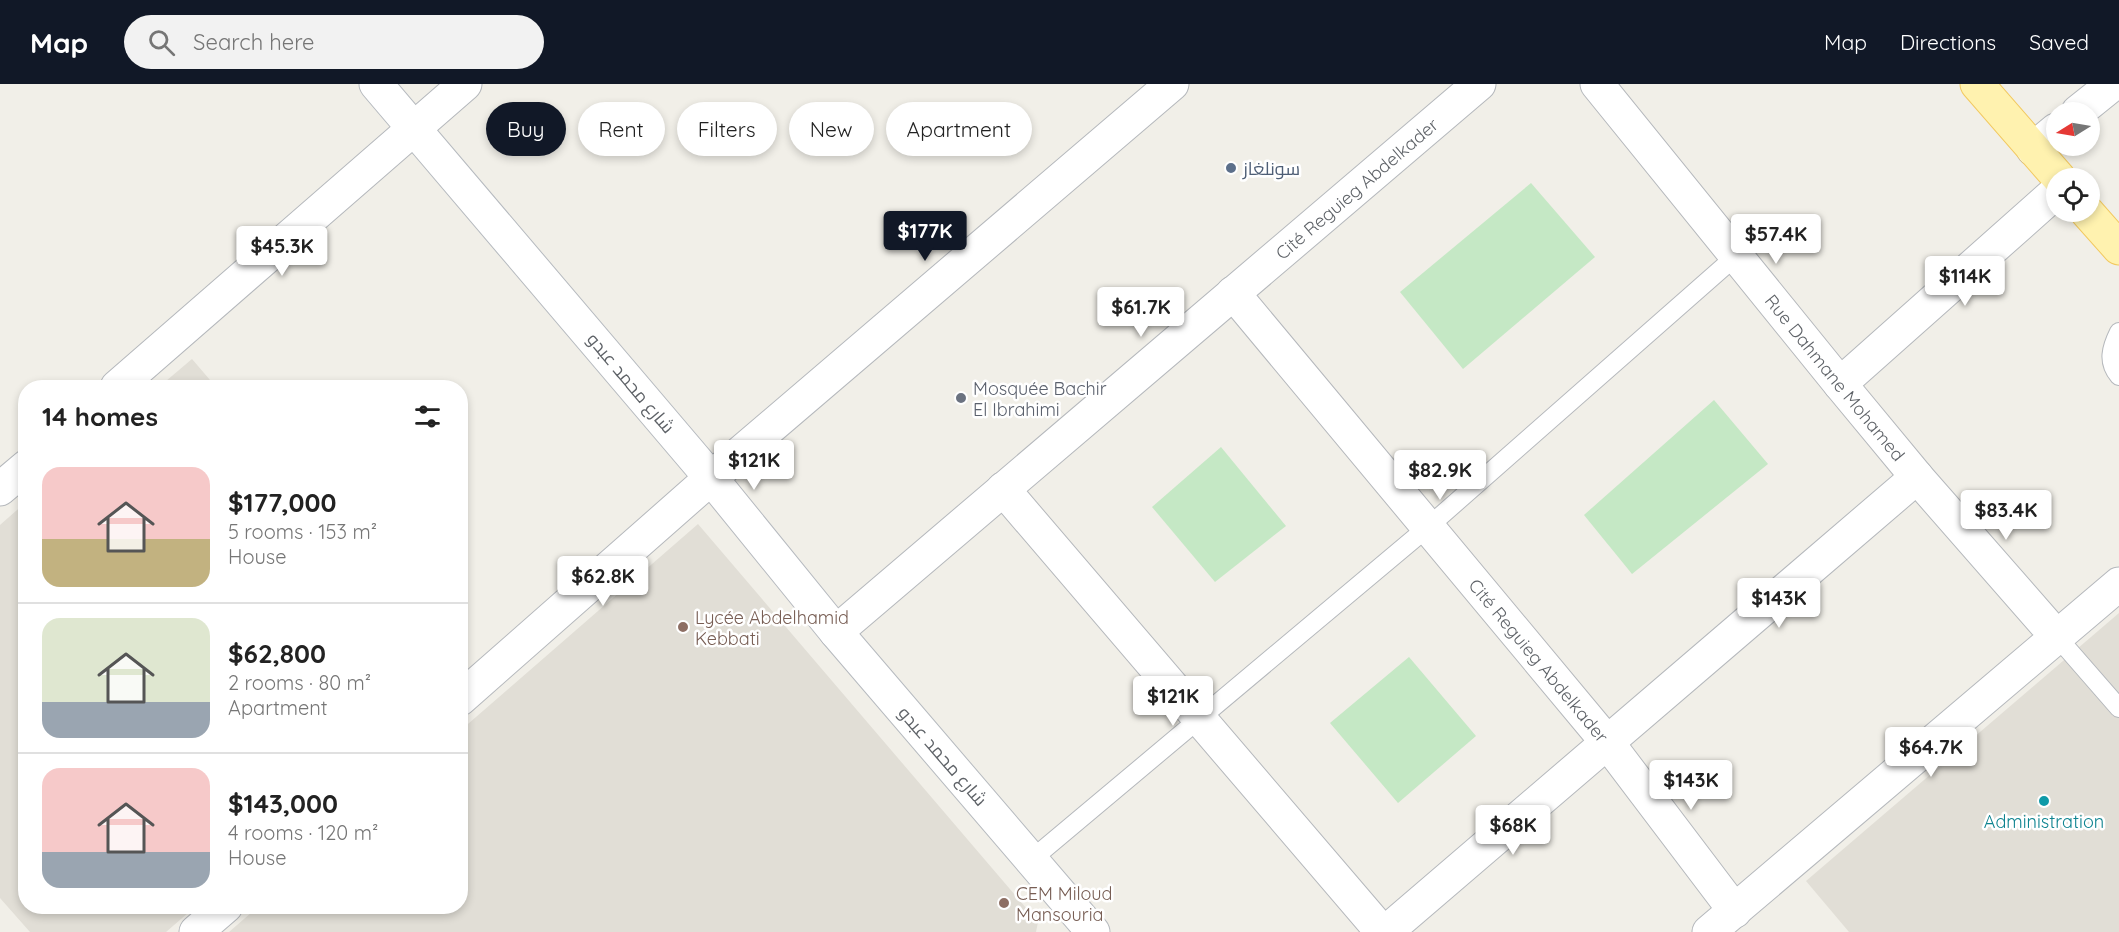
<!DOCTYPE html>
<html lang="en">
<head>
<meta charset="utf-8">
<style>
	:root { --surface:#fff; --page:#f2f2f2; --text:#222; --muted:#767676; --line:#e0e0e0; --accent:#111827 }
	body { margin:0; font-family:Quicksand,Cairo,sans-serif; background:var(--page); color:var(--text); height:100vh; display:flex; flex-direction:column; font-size:22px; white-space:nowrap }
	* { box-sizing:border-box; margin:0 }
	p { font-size:20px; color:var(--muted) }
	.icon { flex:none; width:33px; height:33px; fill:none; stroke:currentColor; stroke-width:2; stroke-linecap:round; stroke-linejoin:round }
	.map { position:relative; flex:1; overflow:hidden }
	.details { position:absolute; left:18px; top:296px; width:450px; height:534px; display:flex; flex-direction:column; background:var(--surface); border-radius:24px; box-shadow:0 3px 9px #0003 }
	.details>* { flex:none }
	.guide { position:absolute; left:486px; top:18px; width:570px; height:54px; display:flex; gap:12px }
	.needle { width:39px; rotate:259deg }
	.buttons { position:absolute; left:2046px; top:18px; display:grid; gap:12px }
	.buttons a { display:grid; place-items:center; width:54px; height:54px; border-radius:50%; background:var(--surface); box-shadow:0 3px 9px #0003; font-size:30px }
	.price { position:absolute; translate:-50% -51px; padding:0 14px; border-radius:6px; background:#fff; color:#222; font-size:20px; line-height:39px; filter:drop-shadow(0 2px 3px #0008) }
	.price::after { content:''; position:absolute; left:50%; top:36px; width:18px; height:14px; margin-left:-9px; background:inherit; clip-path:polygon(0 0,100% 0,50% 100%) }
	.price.current { background:var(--accent); color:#fff }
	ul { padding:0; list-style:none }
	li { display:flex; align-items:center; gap:18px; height:150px; padding:0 24px }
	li+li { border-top:2px solid var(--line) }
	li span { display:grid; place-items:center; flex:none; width:168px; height:120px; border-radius:18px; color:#555 }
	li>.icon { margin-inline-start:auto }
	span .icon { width:72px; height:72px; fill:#fffc; stroke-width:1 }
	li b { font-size:26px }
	h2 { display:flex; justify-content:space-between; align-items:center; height:72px; padding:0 24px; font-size:26px }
	.tag { padding:0 21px; border-radius:27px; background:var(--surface); box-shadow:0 3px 9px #0003; font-size:21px; line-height:54px }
	.tag.current { background:var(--accent); color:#fff }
	header { display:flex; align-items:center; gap:36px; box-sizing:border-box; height:84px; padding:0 30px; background:var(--accent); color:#fff }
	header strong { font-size:28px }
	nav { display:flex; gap:33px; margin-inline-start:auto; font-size:21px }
	.search { width:420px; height:54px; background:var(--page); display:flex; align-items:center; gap:15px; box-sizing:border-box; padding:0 21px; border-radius:33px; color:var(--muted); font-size:22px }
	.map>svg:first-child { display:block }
	.education { fill:#e1ded6 }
	.green { fill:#c5e8c5 }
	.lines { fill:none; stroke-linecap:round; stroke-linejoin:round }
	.lane-casing { stroke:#b5b8bc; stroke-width:20 }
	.street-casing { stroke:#b5b8bc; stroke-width:35 }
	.secondary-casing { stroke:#b6babf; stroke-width:35 }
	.primary-casing { stroke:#f2c960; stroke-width:35 }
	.lane { stroke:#fff; stroke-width:18 }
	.street { stroke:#fff; stroke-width:33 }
	.secondary { stroke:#fff; stroke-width:33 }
	.primary { stroke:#fff2af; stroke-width:33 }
	.service-dot { fill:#5c6f8a; stroke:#fff; stroke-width:2 }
	.worship-dot { fill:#6b7280; stroke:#fff; stroke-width:2 }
	.education-dot { fill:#8d6e63; stroke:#fff; stroke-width:2 }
	.culture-dot { fill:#0f9aa8; stroke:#fff; stroke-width:2 }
	.labels { text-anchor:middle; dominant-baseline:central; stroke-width:5; stroke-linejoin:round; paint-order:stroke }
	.service-label { font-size:18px; fill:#4e5e75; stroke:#fff; text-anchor:start }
	.street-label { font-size:18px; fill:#5f6368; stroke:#fff }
	.worship-label { font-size:18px; fill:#5b616d; stroke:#fff; text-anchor:start }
	.education-label { font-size:18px; fill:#785e54; stroke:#fff; text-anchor:start }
	.culture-label { font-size:18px; fill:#0d838f; stroke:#fff }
</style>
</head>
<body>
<header>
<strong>Map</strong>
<div class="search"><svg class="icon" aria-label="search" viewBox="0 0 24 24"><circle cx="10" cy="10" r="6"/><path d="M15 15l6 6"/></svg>Search here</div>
<nav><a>Map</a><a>Directions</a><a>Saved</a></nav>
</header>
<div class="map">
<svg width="2119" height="848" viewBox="0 0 2119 848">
	<rect width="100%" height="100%" fill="#f1efe8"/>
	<g class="education">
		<path d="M192 275 216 303H159Z"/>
		<path d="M25 419 26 822H196L166 848H30L0 814V441Z"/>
		<path d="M698 440 1038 838 1036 848H229L259 822H460L461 646Z"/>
		<path d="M2119 529V848H1849L1806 797Z"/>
	</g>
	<g class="green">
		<path d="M1531 99 1595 173 1463 285 1400 208Z"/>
		<path d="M1714 316 1768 380 1632 490 1584 431Z"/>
		<path d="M1221 363 1286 442 1215 498 1152 423Z"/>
		<path d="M1409 573 1476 652 1398 719 1330 639Z"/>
	</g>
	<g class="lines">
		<g class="lane-casing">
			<g id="lane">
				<path d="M2119 248C2111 264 2107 278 2119 292"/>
				<path d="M2058 554 2119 624"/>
				<path d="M1031 776 1428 443 1736 172"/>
			</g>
		</g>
		<g class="street-casing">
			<g id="street">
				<path id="s1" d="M1597 0 1840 300 1917 393 2058 554"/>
				<path d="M2078 28 2113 0"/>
				<path d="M2033 65 2056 46"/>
				<path id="s2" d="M1233 209 1607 658 1735 827"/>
				<path d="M1840 300 2056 108"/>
				<path d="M117 303 465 0"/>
				<path d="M0 405 26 383"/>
				<path d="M1003 405 1382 848"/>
				<path id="s3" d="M836 548 1479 0"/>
				<path d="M460 615 711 394 1172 0"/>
				<path d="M196 848 226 822"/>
				<path d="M1386 848 1917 393"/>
				<path d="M1709 848 2119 500"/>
			</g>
		</g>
		<g class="secondary-casing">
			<path id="secondary" d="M376 0 711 394 836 548 1093 848"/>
		</g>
		<g class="primary-casing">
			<g id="primary">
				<path d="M1977 0 2059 94"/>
				<path d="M2087 128 2119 164"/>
			</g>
		</g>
		<use href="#lane" class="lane"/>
		<use href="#street" class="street"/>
		<use href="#secondary" class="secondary"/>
		<use href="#primary" class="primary"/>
	</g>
	<circle class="service-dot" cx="1231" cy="84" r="6"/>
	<circle class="worship-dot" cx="961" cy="314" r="6"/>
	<g class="education-dot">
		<circle cx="683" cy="543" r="6"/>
		<circle cx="1004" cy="819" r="6"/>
	</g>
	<circle class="culture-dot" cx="2044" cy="717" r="6"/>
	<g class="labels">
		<g class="service-label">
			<text x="1243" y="84">سونلغاز</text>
		</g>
		<g class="street-label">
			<text stroke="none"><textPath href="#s3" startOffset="684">Cité Reguieg Abdelkader</textPath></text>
			<text stroke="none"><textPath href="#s1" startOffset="378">Rue Dahmane Mohamed</textPath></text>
			<text transform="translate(631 299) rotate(50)">شارع محمد عبدو</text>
			<text stroke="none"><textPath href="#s2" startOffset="478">Cité Reguieg Abdelkader</textPath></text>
			<text transform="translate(943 672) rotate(49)">شارع محمد عبدو</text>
		</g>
		<g class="worship-label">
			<text x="973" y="304">Mosquée Bachir<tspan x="973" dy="21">El Ibrahimi</tspan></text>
		</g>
		<g class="education-label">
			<text x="695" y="533">Lycée Abdelhamid<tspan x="695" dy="21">Kebbati</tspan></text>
			<text x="1016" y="809">CEM Miloud<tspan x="1016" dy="21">Mansouria</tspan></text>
		</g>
		<g class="culture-label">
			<text x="2044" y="737">Administration</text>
		</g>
	</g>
</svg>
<div class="buttons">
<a><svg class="needle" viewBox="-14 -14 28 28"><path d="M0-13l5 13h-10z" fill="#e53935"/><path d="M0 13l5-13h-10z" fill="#767676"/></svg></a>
<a><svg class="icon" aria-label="locate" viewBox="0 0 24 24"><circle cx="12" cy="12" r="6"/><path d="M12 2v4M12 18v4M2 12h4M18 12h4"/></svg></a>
</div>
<b class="price current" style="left:925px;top:178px">$177K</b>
<b class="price" style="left:1776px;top:181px">$57.4K</b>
<b class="price" style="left:282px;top:193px">$45.3K</b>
<b class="price" style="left:1965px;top:223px">$114K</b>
<b class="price" style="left:1141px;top:254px">$61.7K</b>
<b class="price" style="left:754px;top:407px">$121K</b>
<b class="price" style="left:1440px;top:417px">$82.9K</b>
<b class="price" style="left:2006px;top:457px">$83.4K</b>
<b class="price" style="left:603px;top:523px">$62.8K</b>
<b class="price" style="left:1779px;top:545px">$143K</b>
<b class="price" style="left:1173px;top:643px">$121K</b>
<b class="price" style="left:1931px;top:694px">$64.7K</b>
<b class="price" style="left:1691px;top:727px">$143K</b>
<b class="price" style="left:1513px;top:772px">$68K</b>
<div class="guide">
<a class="tag current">Buy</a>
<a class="tag">Rent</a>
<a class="tag">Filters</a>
<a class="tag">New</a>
<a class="tag">Apartment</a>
</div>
<section class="details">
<h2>14 homes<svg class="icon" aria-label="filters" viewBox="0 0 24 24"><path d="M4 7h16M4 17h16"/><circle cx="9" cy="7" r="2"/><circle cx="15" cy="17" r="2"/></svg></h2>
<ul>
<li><span style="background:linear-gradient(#f6c9c9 60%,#c2b280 0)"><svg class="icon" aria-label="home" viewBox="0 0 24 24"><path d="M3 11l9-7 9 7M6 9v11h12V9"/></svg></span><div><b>$177,000</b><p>5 rooms · 153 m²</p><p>House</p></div></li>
<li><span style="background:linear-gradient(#dfe7d0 70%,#9aa5b1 0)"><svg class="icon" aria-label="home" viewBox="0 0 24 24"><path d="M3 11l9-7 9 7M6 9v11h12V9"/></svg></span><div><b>$62,800</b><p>2 rooms · 80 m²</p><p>Apartment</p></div></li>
<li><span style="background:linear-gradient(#f6c9c9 70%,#9aa5b1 0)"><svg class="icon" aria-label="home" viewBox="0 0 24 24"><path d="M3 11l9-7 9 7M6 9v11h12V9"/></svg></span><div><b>$143,000</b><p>4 rooms · 120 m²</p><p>House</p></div></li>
</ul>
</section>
</div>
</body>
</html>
